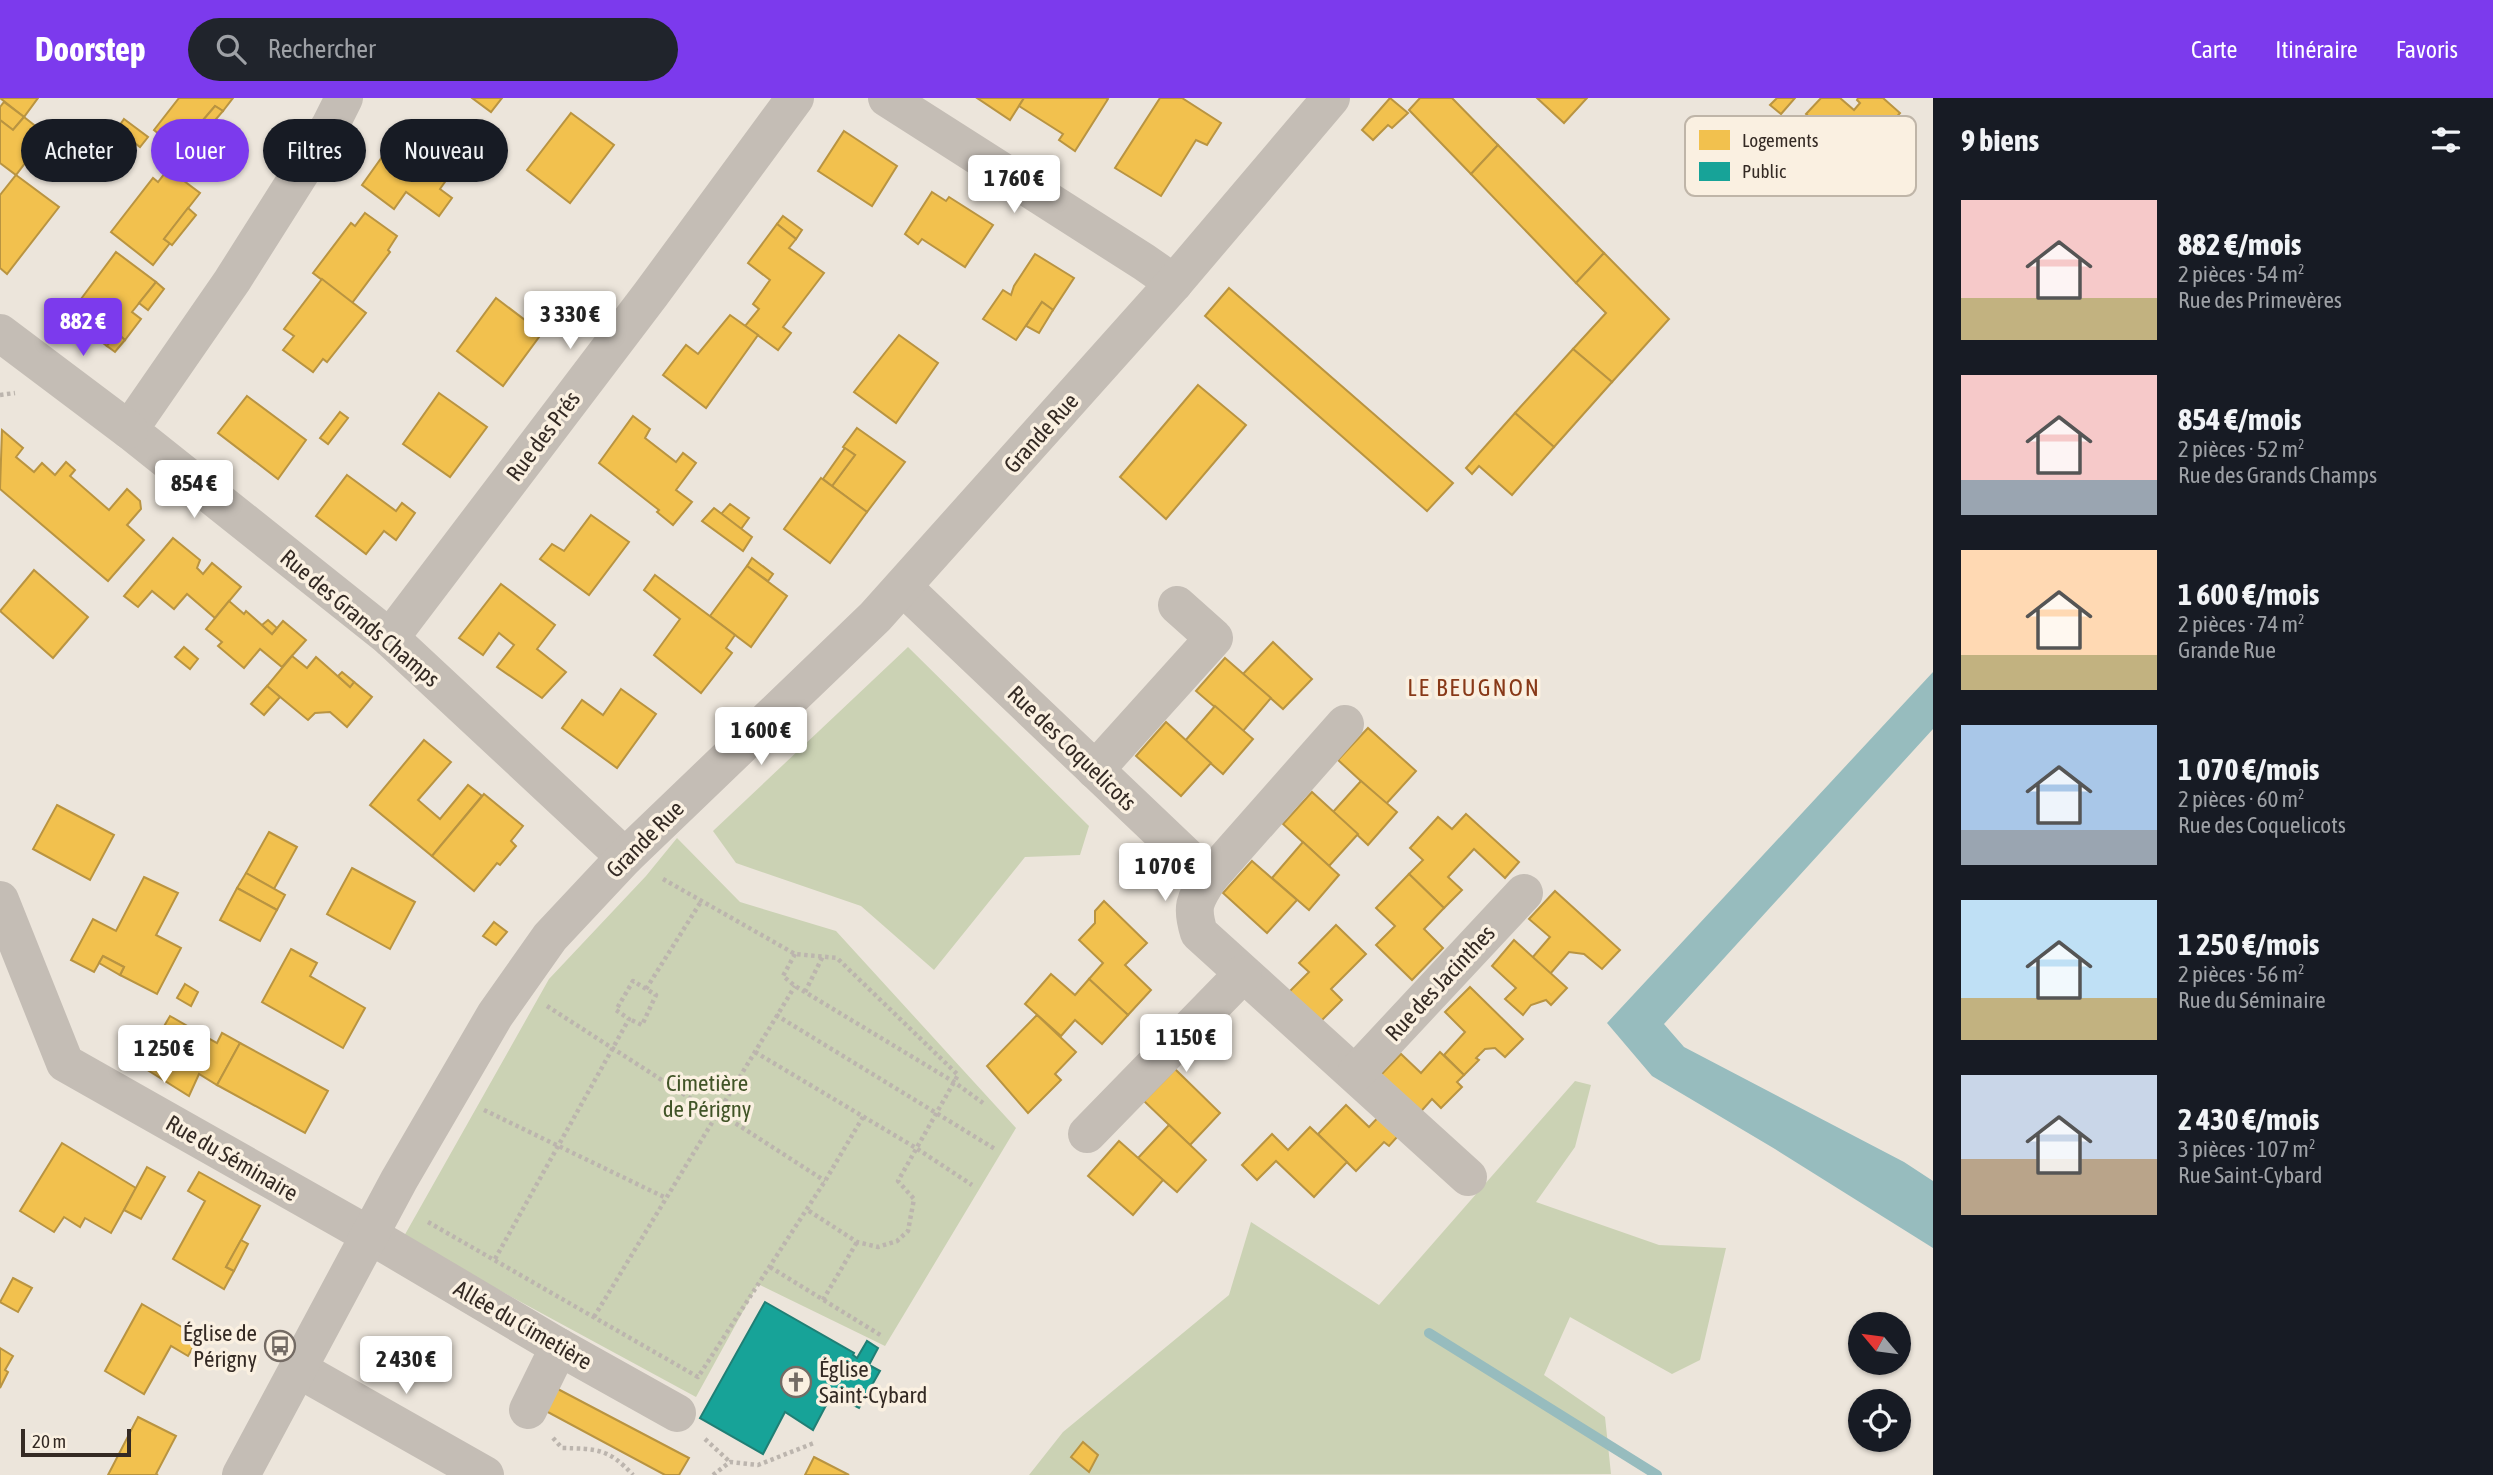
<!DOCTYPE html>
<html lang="fr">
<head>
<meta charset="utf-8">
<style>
	:root { --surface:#171b24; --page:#20242c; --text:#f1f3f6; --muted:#9ea1a6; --accent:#7c3aed }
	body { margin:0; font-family:"Asap Condensed",sans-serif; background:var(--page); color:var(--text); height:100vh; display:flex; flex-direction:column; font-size:26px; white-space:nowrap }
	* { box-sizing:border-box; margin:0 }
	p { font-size:23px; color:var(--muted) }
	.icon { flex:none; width:38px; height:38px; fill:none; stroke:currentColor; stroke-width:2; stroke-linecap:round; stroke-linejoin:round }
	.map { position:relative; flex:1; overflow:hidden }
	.panel { display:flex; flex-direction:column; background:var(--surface); width:560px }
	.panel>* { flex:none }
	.top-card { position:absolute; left:21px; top:21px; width:665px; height:63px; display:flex; gap:14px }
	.needle { width:46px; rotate:299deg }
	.fabs { position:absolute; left:1848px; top:1214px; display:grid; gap:14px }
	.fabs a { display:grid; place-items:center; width:63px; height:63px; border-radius:50%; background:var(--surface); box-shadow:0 2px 5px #0004; font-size:35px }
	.scale { position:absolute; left:21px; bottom:18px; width:110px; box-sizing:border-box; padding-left:7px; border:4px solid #342a24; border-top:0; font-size:19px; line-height:24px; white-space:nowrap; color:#342a24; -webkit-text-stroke:5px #faf0e1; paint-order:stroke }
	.price { position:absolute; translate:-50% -60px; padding:0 16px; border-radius:7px; background:#fff; color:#222; font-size:23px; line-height:46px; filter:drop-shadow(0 2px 4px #0008) }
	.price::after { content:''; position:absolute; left:50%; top:42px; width:21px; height:16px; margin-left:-10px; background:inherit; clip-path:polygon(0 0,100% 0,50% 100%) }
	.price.on { background:var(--accent); color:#fff }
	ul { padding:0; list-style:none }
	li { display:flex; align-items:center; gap:21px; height:175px; padding:0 28px }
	li span { display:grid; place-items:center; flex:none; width:196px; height:140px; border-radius:0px; color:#555 }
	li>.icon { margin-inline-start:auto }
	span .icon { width:84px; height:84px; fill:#fffc; stroke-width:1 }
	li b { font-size:30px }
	h2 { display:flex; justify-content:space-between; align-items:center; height:84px; padding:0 28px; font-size:30px }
	.chip { padding:0 24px; border-radius:32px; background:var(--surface); box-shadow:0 2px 5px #0004; font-size:24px; line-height:63px }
	.chip.on { background:var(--accent); color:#fff }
	header { display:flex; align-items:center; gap:42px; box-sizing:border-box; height:98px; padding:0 35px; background:var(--accent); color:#fff }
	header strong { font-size:33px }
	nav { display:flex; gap:38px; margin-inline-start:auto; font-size:24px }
	.search { width:490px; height:63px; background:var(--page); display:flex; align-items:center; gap:18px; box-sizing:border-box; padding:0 24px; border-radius:38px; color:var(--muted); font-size:26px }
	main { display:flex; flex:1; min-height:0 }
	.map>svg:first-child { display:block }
	.green { fill:#cbd2b4 }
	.water { fill:#97bcbe }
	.homes { fill:#f2c14e; stroke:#b99441; stroke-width:2 }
	.public { fill:#17a398; stroke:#207f75; stroke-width:2 }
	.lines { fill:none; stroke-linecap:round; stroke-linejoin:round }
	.stream { stroke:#97bcbe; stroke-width:10 }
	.path { stroke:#bcb5ae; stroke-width:4.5; stroke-dasharray:3.5 3.5; stroke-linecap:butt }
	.minor { stroke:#c4bdb5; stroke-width:38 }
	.labels { text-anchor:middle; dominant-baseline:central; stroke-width:7; stroke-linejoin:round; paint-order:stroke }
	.street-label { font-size:23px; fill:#342a24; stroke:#faf0e1 }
	.park-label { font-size:23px; fill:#415427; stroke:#faf0e1 }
	.poi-label { font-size:23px; fill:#342a24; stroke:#faf0e1; text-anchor:end }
	.neighbourhood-label { font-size:24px; letter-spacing:2px; fill:#883918; stroke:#faf0e1 }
	.key { fill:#faf0e1; stroke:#bfb5a8; stroke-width:2 }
	.key-label { font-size:19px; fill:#342a24 }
</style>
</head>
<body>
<header>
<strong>Doorstep</strong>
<div class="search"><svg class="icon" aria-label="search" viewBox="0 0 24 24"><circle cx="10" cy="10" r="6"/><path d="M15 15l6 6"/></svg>Rechercher</div>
<nav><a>Carte</a><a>Itinéraire</a><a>Favoris</a></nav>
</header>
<main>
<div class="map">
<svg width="1933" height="1377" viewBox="0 0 1933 1377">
	<rect width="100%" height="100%" fill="#ece5db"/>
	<g class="green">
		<path d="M908 549 1089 728 1080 757 1025 759 934 872 861 808 736 765 713 733Z"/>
		<path d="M677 740 740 804 836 833 1016 1030 885 1248 758 1186 696 1299 403 1140 549 881 646 778Z"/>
		<path d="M1575 983 1591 987 1575 1049 1536 1104 1659 1147 1726 1150 1700 1262 1672 1276 1570 1219 1544 1277 1605 1319 1611 1376 1029 1377 1063 1334 1229 1197 1251 1124 1379 1207Z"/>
	</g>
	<path class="water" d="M1933 574V631L1664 926 1684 949 1904 1064 1933 1083V1150L1775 1051 1652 978 1607 925Z"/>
	<g class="homes">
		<path d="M0 0H38L24 19Z"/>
		<path d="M179 0H233L223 13 215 8 204 21 211 27 206 34 225 49 205 73 154 32Z"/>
		<path d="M472 0H502L491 14Z"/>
		<path d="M977 0H1024L1010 22Z"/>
		<path d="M1024 0H1106L1108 1 1075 53 1059 42 1063 36 1019 8Z"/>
		<path d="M1160 0H1182L1221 25 1207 47 1196 42 1161 98 1115 70Z"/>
		<path d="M1390 0 1408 15 1392 30 1388 27 1373 42 1362 32Z"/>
		<path d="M1420 0H1452L1498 47 1471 76 1409 12Z"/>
		<path d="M1537 0H1587L1564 25Z"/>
		<path d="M1777 0H1795L1781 16 1770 7Z"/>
		<path d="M1821 0H1840L1854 12 1860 5 1857 2 1858 0H1883L1900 15 1888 29 1884 25 1844 71 1815 46 1826 34 1806 16Z"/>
		<path d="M4 4 24 19 13 32 0 22V9Z"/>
		<path d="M215 8 223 13 211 27 204 21Z"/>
		<path d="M571 15 614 47 570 105 527 72Z"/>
		<path d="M24 19 62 49 51 64 35 52 16 77 0 65V22L13 32Z"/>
		<path d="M124 21 148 39 140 49 117 31Z"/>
		<path d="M426 25 466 54 440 91 452 100 439 118 406 94 394 111 362 87 387 52 399 62Z"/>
		<path d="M844 33 897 68 872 108 818 73Z"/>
		<path d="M1498 47 1604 155 1576 185 1471 76Z"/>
		<path d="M168 71 200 95 164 141 170 145 153 167 111 134 153 80 158 84Z"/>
		<path d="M16 77 59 109 7 176 0 170V97Z"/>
		<path d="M932 94 946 103 949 99 993 127 965 169 922 141 918 146 905 136Z"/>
		<path d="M188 110 196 117 172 147 164 141Z"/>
		<path d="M365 115 397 138 388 152 390 154 352 205 313 175 351 125 355 128Z"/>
		<path d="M783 118 802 132 796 141 777 126Z"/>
		<path d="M777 126 796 141 789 150 824 175 783 229 791 235 778 252 745 228 759 211 753 206 770 182 748 165Z"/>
		<path d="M116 154 156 184 132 214 141 221 125 242 117 235 107 248 76 224 86 212 78 205Z"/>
		<path d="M1604 155 1669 221 1612 284 1573 251 1606 215 1576 185Z"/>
		<path d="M1035 156 1074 180 1053 212 1042 204 1016 242 983 221 1003 192 1011 197 1014 188Z"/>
		<path d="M322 181 366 215 327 264 323 261 313 274 283 252 294 238 284 231Z"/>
		<path d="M156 184 164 191 148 212 139 205Z"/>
		<path d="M1229 190 1453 385 1427 413 1205 218Z"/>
		<path d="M496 200 542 235 503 288 457 253Z"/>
		<path d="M1042 204 1053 212 1039 235 1026 228Z"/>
		<path d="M730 217 758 237 706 310 663 277 686 247 698 256Z"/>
		<path d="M117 235 125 242 115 254 107 248Z"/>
		<path d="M899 237 938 265 896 325 854 294Z"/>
		<path d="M1573 251 1612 284 1554 349 1515 315Z"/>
		<path d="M1198 287 1246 327 1166 421 1120 379Z"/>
		<path d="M439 295 487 329 450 379 403 346Z"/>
		<path d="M247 298 306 342 278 381 218 335Z"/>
		<path d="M340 314 348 320 328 346 320 340Z"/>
		<path d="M1515 315 1554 349 1512 397 1479 368 1472 376 1466 370Z"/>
		<path d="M633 318 650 331 645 340 676 364 683 355 696 365 676 392 692 404 673 427 657 414 659 412 599 365Z"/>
		<path d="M857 330 905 364 867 414 832 388 855 357 843 349Z"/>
		<path d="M2 332 23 350 16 359 34 374 42 365 55 377 66 364 75 372 70 378 109 412 127 391 140 403 141 411 127 427 144 442 108 483 0 391Z"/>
		<path d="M845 350 855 357 832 388 823 381Z"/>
		<path d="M347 377 396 413 402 405 415 415 396 442 384 433 366 456 316 418Z"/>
		<path d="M821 380 867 414 830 465 784 431Z"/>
		<path d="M730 406 749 420 741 431 721 416Z"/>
		<path d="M714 410 752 439 743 453 702 423Z"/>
		<path d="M591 417 629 444 589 497 540 461 552 446 564 453Z"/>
		<path d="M173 440 200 462 197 470 203 476 212 465 241 489 215 520 187 496 174 511 152 493 138 509 124 498Z"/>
		<path d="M752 460 773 476 768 483 747 468Z"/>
		<path d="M747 468 787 498 751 549 710 518Z"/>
		<path d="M34 472 88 519 53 560 0 513Z"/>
		<path d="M655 477 735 537 726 550 732 555 701 595 654 557 680 521 644 492Z"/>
		<path d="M501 486 555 527 537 551 566 574 542 600 497 569 514 547 499 535 483 557 459 540Z"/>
		<path d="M229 503 244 516 246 513 272 536 283 523 306 542 282 569 260 551 244 570 218 548 222 544 206 531Z"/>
		<path d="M268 522 277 530 272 536 262 527Z"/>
		<path d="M1273 544 1312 581 1283 611 1243 576Z"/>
		<path d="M184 549 198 561 190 571 175 559Z"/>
		<path d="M292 558 307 570 316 559 350 589 354 584 372 599 347 629 330 614 315 615 308 622 267 588Z"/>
		<path d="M1225 560 1271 600 1243 633 1196 593Z"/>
		<path d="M342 574 354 584 350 589 338 578Z"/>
		<path d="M267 588 280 599 264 617 251 606Z"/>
		<path d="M621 591 656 616 617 670 562 630 582 602 603 617Z"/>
		<path d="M1215 608 1253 641 1223 676 1185 643Z"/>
		<path d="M1166 624 1211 665 1181 698 1136 658Z"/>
		<path d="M1368 630 1416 673 1386 706 1338 662Z"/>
		<path d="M424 642 451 664 418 702 440 721 468 687 482 698 432 758 370 707Z"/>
		<path d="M1361 683 1397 714 1368 747 1333 714Z"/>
		<path d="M1312 694 1358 736 1329 768 1283 726Z"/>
		<path d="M484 696 523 728 511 743 516 748 500 767 497 765 474 793 432 758Z"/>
		<path d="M57 707 114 737 90 782 33 751Z"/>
		<path d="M1466 716 1519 764 1505 780 1474 751 1448 779 1462 792 1444 810 1409 776 1423 762 1410 750 1438 719 1452 731Z"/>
		<path d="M269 734 297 749 274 791 246 775Z"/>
		<path d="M1303 744 1339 777 1309 812 1272 780Z"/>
		<path d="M1252 763 1297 802 1267 835 1223 795Z"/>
		<path d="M352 770 415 804 390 851 327 816Z"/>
		<path d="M246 775 285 797 277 812 237 790Z"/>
		<path d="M1409 776 1444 810 1424 831 1443 850 1412 882 1376 847 1395 828 1376 810Z"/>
		<path d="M144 779 178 795 156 837 181 850 157 896 120 877 124 869 103 858 94 874 71 862 93 821 116 833Z"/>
		<path d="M237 790 277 812 260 843 220 822Z"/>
		<path d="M1555 793 1620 852 1602 871 1584 856 1569 854 1550 876 1532 860 1550 839 1529 821Z"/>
		<path d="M1104 803 1147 845 1125 867 1151 892 1128 917 1089 881 1103 865 1079 842 1095 825V813Z"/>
		<path d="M494 824 507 834 496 847 483 838Z"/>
		<path d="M1336 827 1366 856 1331 891 1342 902 1319 925 1288 895 1309 874 1299 865Z"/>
		<path d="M1514 842 1567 890 1551 907 1546 902 1531 907 1523 917 1505 901 1516 890 1492 868Z"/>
		<path d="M291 851 317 865 310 878 365 910 343 950 262 904Z"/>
		<path d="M103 858 124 869 120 877 99 865Z"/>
		<path d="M1051 876 1075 897 1089 881 1128 917 1102 946 1075 922 1061 938 1025 906Z"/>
		<path d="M185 886 198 894 191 908 177 900Z"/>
		<path d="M1470 889 1523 941 1505 959 1495 950 1485 951 1476 960 1479 962 1464 977 1444 957 1465 934 1445 914Z"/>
		<path d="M1037 917 1076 954 1055 976 1061 982 1028 1015 987 968Z"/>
		<path d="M170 918 217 945 222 935 240 945 217 987 199 976 189 998 141 968Z"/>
		<path d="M240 945 328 993 305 1035 217 987Z"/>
		<path d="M1440 954 1464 977 1457 984 1462 989 1441 1010 1432 1001 1416 1019 1377 981 1401 956 1421 975Z"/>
		<path d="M1175 971 1220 1015 1190 1047 1144 1003Z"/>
		<path d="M1346 1007 1369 1029 1386 1011 1406 1029 1389 1048 1384 1044 1356 1073 1318 1036Z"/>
		<path d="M1169 1027 1206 1062 1177 1094 1138 1060Z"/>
		<path d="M1310 1029 1347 1064 1314 1099 1276 1063 1257 1082 1242 1067 1272 1036 1288 1052Z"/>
		<path d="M1119 1043 1163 1082 1133 1117 1088 1078Z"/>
		<path d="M62 1045 136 1090 111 1135 85 1120 80 1129 64 1119 54 1134 20 1113Z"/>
		<path d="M147 1069 165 1079 141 1121 124 1112Z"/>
		<path d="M199 1074 260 1108 226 1169 234 1173 224 1191 173 1161 205 1103 188 1093Z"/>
		<path d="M241 1142 248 1146 234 1173 226 1169Z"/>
		<path d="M13 1180 32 1190 18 1214 0 1204Z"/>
		<path d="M142 1206 199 1239 188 1258 171 1248 144 1296 105 1273Z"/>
		<path d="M0 1250 13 1258 5 1272 8 1274 0 1290Z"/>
		<path d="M554 1289 689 1360 679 1377H665L544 1312Z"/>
		<path d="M138 1319 176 1338 156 1376 158 1377H108Z"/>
		<path d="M1083 1344 1098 1357 1089 1374 1071 1359Z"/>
		<path d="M814 1359 849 1377H805Z"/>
	</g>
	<path class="public" d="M765 1204 854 1255 853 1257 857 1260 867 1243 878 1250 869 1267 880 1273 859 1310 832 1296 813 1332 785 1314 763 1356 700 1320Z"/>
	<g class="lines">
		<path class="stream" d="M1429 1235 1657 1377"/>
		<g class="path">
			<path d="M0 297 15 295"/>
			<path d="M663 781 795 856 837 860 958 977 898 1083 914 1101 908 1133 897 1143 878 1149 857 1144 806 1111"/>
			<path d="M795 856 783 878 795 888 954 984 983 1005"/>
			<path d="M646 891 702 802"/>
			<path d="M805 894 823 858"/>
			<path d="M547 908 716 1017"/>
			<path d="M776 917 995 1051"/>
			<path d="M755 954 916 1050 972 1087"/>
			<path d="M484 1012 666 1100"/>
			<path d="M718 1014 825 1083"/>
			<path d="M428 1124 698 1279 825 1083 863 1019"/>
			<path d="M495 1161 629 921 616 912 633 883 656 897 642 927 629 921"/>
			<path d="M770 1169 882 1238"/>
			<path d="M823 1202 857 1144"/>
			<path d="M594 1219 795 888"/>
			<path d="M553 1340 562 1350C597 1351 608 1350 633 1377"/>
			<path d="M705 1341 730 1364"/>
			<path d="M713 1377 730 1364 758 1367 814 1345"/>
		</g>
		<g class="minor">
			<path d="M344 0 330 28 232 183 129 332 390 540 625 759"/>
			<path d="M887 0 1144 164 1174 185"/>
			<path d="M0 235 129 332"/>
			<path d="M903 489 1209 780C1194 803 1191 809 1199 835L1468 1079"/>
			<path d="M390 540 651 196 795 0"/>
			<path d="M1095 672 1214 540 1177 507"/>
			<path d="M1209 780 1345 626"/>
			<path d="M0 802 65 965 390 1149 559 1249 677 1315"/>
			<path d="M1356 975 1524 795"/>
			<path d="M1087 1036 1243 876"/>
			<path d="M298 1271 485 1377"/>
			<path d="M528 1312 559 1249"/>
			<path d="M241 1377 399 1082 495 917 550 839 625 759 875 519 1174 185 1331 0"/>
		</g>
	</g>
	<defs>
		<g id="bus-ring" transform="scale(1.575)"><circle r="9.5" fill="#faf0e1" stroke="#746b64" stroke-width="1.5"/><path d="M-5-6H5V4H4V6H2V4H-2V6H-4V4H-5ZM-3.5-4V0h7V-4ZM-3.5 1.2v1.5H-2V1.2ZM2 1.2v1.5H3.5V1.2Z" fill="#746b64"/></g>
		<g id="church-ring" transform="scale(1.575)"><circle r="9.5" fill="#faf0e1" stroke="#746b64" stroke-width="1.5"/><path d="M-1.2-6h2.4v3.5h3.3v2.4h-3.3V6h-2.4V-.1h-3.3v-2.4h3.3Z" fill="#746b64"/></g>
	</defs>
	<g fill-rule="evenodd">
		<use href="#bus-ring" x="280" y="1248"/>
		<use href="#church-ring" x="796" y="1284"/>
	</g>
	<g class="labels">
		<g class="street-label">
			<text transform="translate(1041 335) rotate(-48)">Grande Rue</text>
			<text transform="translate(543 338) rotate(-53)">Rue des Prés</text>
			<text transform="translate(360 520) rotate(40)">Rue des Grands Champs</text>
			<text transform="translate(1072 650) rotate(44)">Rue des Coquelicots</text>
			<text transform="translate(645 741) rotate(-45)">Grande Rue</text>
			<text transform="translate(1440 885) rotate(-47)">Rue des Jacinthes</text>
			<text transform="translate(232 1060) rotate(30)">Rue du Séminaire</text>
			<text transform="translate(523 1227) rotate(30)">Allée du Cimetière</text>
		</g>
		<g class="park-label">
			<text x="707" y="985">Cimetière<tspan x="707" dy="26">de Périgny</tspan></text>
		</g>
		<g class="poi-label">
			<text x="257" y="1235">Église de<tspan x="257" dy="26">Périgny</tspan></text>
			<text x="819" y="1271" text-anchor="start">Église<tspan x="819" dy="26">Saint-Cybard</tspan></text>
		</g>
		<g class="neighbourhood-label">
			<text x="1474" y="589">LE BEUGNON</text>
		</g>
	</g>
	<rect x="1685" y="18" width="231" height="80" rx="10" class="key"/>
	<rect x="1699" y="32" width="31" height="20" fill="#f2c14e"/>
	<rect x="1699" y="64" width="31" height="19" fill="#17a398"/>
	<g class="key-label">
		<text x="1742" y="49">Logements</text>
		<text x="1742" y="80">Public</text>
	</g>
</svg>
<div class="fabs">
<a><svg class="needle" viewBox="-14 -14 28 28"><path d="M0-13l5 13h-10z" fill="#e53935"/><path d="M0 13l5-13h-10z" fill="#9ea1a6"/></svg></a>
<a><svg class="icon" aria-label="locate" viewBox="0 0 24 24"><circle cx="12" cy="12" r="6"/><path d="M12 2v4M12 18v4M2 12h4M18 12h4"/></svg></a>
</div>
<div class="scale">20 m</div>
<b class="price" style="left:1014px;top:117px">1 760 €</b>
<b class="price" style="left:570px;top:253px">3 330 €</b>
<b class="price on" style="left:83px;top:260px">882 €</b>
<b class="price" style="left:194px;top:422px">854 €</b>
<b class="price" style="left:761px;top:669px">1 600 €</b>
<b class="price" style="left:1165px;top:805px">1 070 €</b>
<b class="price" style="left:1186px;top:976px">1 150 €</b>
<b class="price" style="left:164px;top:987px">1 250 €</b>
<b class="price" style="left:406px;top:1298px">2 430 €</b>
<div class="top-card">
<a class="chip">Acheter</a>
<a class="chip on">Louer</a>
<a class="chip">Filtres</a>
<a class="chip">Nouveau</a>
</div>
</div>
<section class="panel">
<h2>9 biens<svg class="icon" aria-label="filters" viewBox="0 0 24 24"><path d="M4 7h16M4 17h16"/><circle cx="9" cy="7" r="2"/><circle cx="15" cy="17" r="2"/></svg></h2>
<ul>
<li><span style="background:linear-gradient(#f6c9c9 70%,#c2b280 0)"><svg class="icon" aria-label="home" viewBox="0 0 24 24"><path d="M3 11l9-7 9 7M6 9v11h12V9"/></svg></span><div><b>882 €/mois</b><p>2 pièces · 54 m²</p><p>Rue des Primevères</p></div></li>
<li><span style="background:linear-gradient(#f6c9c9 75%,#9aa5b1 0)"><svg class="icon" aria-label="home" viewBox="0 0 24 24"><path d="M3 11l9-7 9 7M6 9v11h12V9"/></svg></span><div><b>854 €/mois</b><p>2 pièces · 52 m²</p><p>Rue des Grands Champs</p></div></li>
<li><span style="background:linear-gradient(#ffd9b3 75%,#c2b280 0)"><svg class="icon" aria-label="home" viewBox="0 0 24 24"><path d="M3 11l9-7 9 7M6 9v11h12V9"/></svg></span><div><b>1 600 €/mois</b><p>2 pièces · 74 m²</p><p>Grande Rue</p></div></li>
<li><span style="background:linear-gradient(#a9c7e8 75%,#9aa5b1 0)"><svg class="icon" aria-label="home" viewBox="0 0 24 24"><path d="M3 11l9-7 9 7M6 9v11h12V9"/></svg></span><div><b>1 070 €/mois</b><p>2 pièces · 60 m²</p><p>Rue des Coquelicots</p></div></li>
<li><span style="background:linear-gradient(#bfe0f5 70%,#c2b280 0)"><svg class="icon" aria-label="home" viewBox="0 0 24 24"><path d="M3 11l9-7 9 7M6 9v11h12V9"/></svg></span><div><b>1 250 €/mois</b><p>2 pièces · 56 m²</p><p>Rue du Séminaire</p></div></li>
<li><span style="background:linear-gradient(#c9d6e8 60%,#b9a48a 0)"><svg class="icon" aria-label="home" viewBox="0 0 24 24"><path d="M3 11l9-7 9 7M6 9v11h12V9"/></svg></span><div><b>2 430 €/mois</b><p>3 pièces · 107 m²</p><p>Rue Saint-Cybard</p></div></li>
</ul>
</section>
</main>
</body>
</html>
